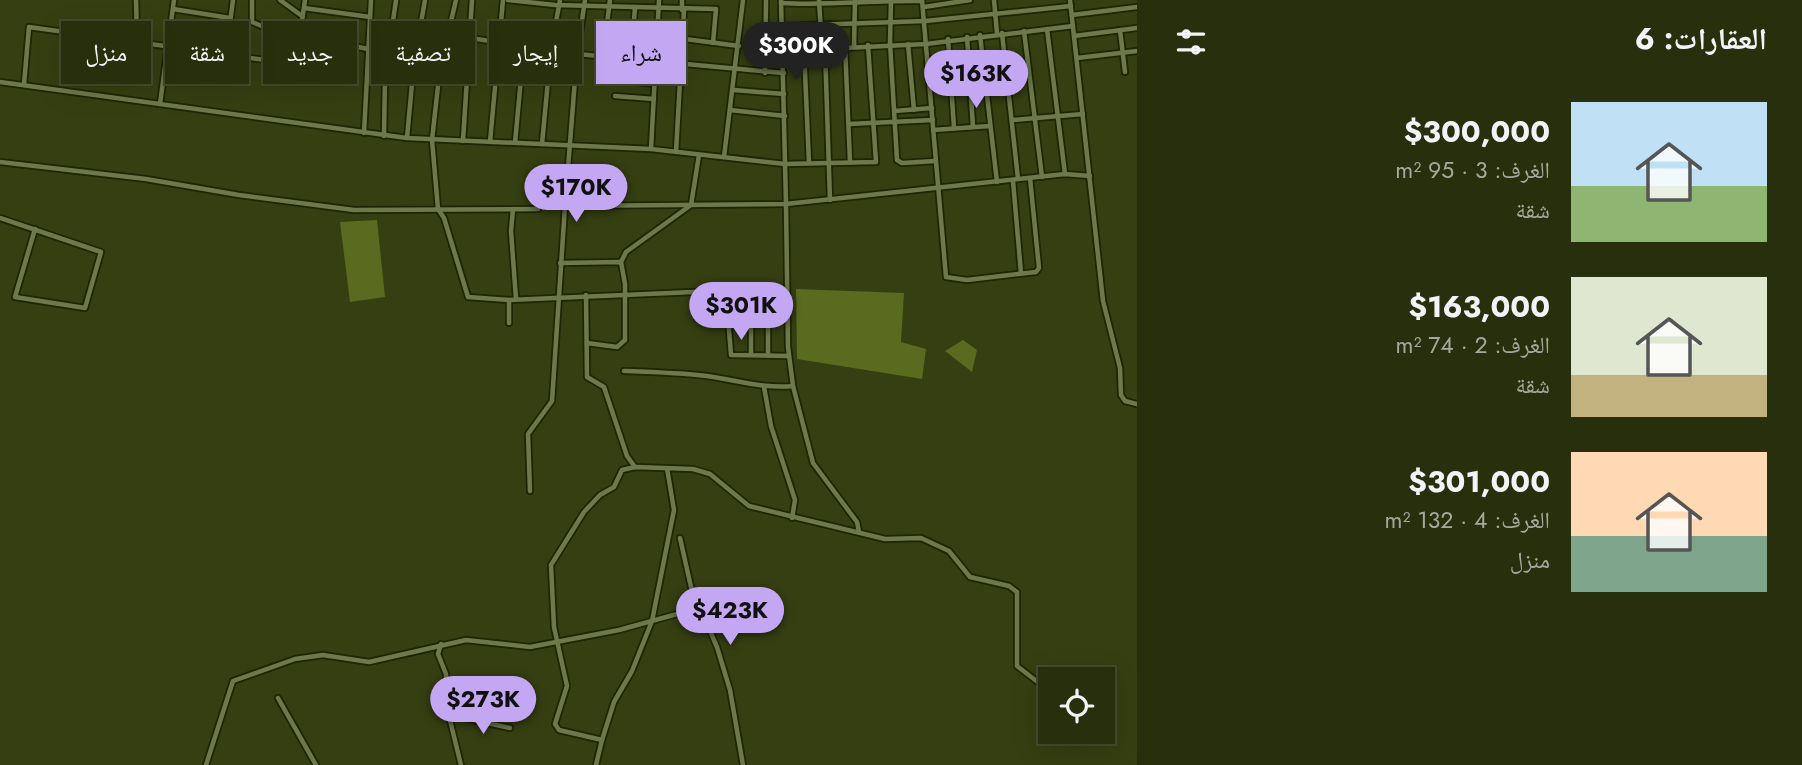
<!DOCTYPE html>
<html lang="ar">
<head>
<meta charset="utf-8">
<style>
	:root { --surface:#282f0d; --page:#303716; --text:#f1f3f6; --muted:#a5a99d; --line:#444a2e; --accent:#c3a7f2 }
	body { margin:0; font-family:Jost,"Noto Naskh Arabic",sans-serif; background:var(--page); color:var(--text); direction:rtl; height:100vh; display:flex; flex-direction:column; font-size:26px; white-space:nowrap }
	* { box-sizing:border-box; margin:0 }
	p { font-size:23px; color:var(--muted) }
	.icon { flex:none; width:38px; height:38px; fill:none; stroke:currentColor; stroke-width:2; stroke-linecap:round; stroke-linejoin:round }
	.map { position:relative; flex:1; overflow:hidden; direction:ltr }
	.details { display:flex; flex-direction:column; background:var(--surface); width:665px }
	.details>* { flex:none }
	.top-card { position:absolute; left:21px; top:21px; width:665px; height:63px; direction:rtl; display:flex; gap:14px }
	.fabs { position:absolute; left:1038px; top:667px; display:grid; gap:14px }
	.fabs a { display:grid; place-items:center; width:77px; height:77px; border-radius:0px; background:var(--surface); box-shadow:0 7px 28px #0002,0 0 0 2px var(--line); font-size:35px }
	.price { position:absolute; translate:-50% -60px; padding:0 16px; border-radius:24px; background:var(--accent); color:#111; font-size:23px; line-height:46px; filter:drop-shadow(0 2px 4px #0008) }
	.price::after { content:''; position:absolute; left:50%; top:42px; width:21px; height:16px; margin-left:-10px; background:inherit; clip-path:polygon(0 0,100% 0,50% 100%) }
	.price.active { background:#222; color:#fff }
	ul { padding:0; list-style:none }
	li { display:flex; align-items:center; gap:21px; height:175px; padding:0 35px }
	li span { display:grid; place-items:center; flex:none; width:196px; height:140px; border-radius:0px; color:#555 }
	li>.icon { margin-inline-start:auto }
	span .icon { width:84px; height:84px; fill:#fffc; stroke-width:1 }
	li b { font-size:30px }
	h2 { display:flex; justify-content:space-between; align-items:center; height:84px; padding:0 35px; font-size:30px }
	.pill { padding:0 24px; border-radius:0px; background:var(--surface); box-shadow:0 7px 28px #0002,0 0 0 2px var(--line); font-size:24px; line-height:63px }
	.pill.active { background:var(--accent); color:#111 }
	main { display:flex; flex:1; min-height:0 }
	.map>svg:first-child { display:block }
	.green { fill:#5a6a1e }
	.lines { fill:none; stroke-linecap:round; stroke-linejoin:round }
	.minor-casing { stroke:#1e2503; stroke-width:8 }
	.minor { stroke:#6d794b; stroke-width:4.5 }
</style>
</head>
<body>
<main>
<section class="details">
<h2>العقارات: 6<svg class="icon" aria-label="filters" viewBox="0 0 24 24"><path d="M4 7h16M4 17h16"/><circle cx="9" cy="7" r="2"/><circle cx="15" cy="17" r="2"/></svg></h2>
<ul>
<li><span style="background:linear-gradient(#bfe0f5 60%,#8fb573 0)"><svg class="icon" aria-label="home" viewBox="0 0 24 24"><path d="M3 11l9-7 9 7M6 9v11h12V9"/></svg></span><div><b>$300,000</b><p>الغرف: 3 · 95 m²</p><p>شقة</p></div></li>
<li><span style="background:linear-gradient(#dfe7d0 70%,#c2b280 0)"><svg class="icon" aria-label="home" viewBox="0 0 24 24"><path d="M3 11l9-7 9 7M6 9v11h12V9"/></svg></span><div><b>$163,000</b><p>الغرف: 2 · 74 m²</p><p>شقة</p></div></li>
<li><span style="background:linear-gradient(#ffd9b3 60%,#7fa58c 0)"><svg class="icon" aria-label="home" viewBox="0 0 24 24"><path d="M3 11l9-7 9 7M6 9v11h12V9"/></svg></span><div><b>$301,000</b><p>الغرف: 4 · 132 m²</p><p>منزل</p></div></li>
</ul>
</section>
<div class="map">
<svg width="1137" height="765" viewBox="0 0 1137 765">
	<rect width="100%" height="100%" fill="#353f11"/>
	<g class="green">
		<path d="M377 220 385 297 350 302 340 222Z"/>
		<path d="M796 289 904 293 901 342 926 349 922 379 797 359Z"/>
		<path d="M963 340 977 350 972 372 945 351Z"/>
	</g>
	<g class="lines">
		<g class="minor-casing">
			<g id="minor">
				<path d="M136 0 137 41"/>
				<path d="M252 0V22L269 29 265 59"/>
				<path d="M280 0 302 16"/>
				<path d="M305 0 300 35 368 49"/>
				<path d="M456 0 440 68 432 140 438 209 444 218 468 297 509 300 693 292 787 293"/>
				<path d="M508 0 555 5 716 9 713 43"/>
				<path d="M819 0 822 49"/>
				<path d="M891 0 890 43 897 160 902 163 936 161"/>
				<path d="M922 0 946 277 967 280 1036 272 1039 268 1030 178"/>
				<path d="M994 0 997 33"/>
				<path d="M1070 0 1103 301 1120 368 1121 395 1125 401 1137 404"/>
				<path d="M781 3C828 6 875 0 922 1"/>
				<path d="M924 7 970 0"/>
				<path d="M304 8 370 17"/>
				<path d="M173 9 230 18"/>
				<path d="M682 10V0"/>
				<path d="M1072 15 1137 7"/>
				<path d="M781 26 925 21 1071 6"/>
				<path d="M1047 29 1065 174"/>
				<path d="M1120 30 1125 72"/>
				<path d="M1024 31 1042 177"/>
				<path d="M1002 33 1018 179"/>
				<path d="M980 35 997 182"/>
				<path d="M1074 36 1137 28"/>
				<path d="M967 37 973 127"/>
				<path d="M470 38 577 54 784 73"/>
				<path d="M685 39 739 46"/>
				<path d="M948 39 954 128"/>
				<path d="M908 44 914 110"/>
				<path d="M845 46 850 162"/>
				<path d="M854 46 855 1"/>
				<path d="M825 49 830 200"/>
				<path d="M804 50 809 163"/>
				<path d="M783 51 926 44 1073 26"/>
				<path d="M226 53 233 0"/>
				<path d="M603 55 610 0"/>
				<path d="M631 58 635 7"/>
				<path d="M1077 58 1137 51"/>
				<path d="M765 73 766 0"/>
				<path d="M602 78 655 84"/>
				<path d="M0 82 407 138 651 149 785 164 876 162 868 45"/>
				<path d="M24 84 29 27 307 66"/>
				<path d="M734 90 784 94"/>
				<path d="M615 96 654 99"/>
				<path d="M160 104 174 0"/>
				<path d="M730 110 785 116"/>
				<path d="M894 111 932 108"/>
				<path d="M1013 120 1083 114"/>
				<path d="M849 124 933 120"/>
				<path d="M933 130 990 126"/>
				<path d="M364 133 371 0"/>
				<path d="M384 136 385 78 396 0"/>
				<path d="M407 138 414 62 425 0"/>
				<path d="M463 141 472 0"/>
				<path d="M490 142 503 0"/>
				<path d="M515 143 524 46"/>
				<path d="M542 144 551 49 560 0"/>
				<path d="M651 149 659 0"/>
				<path d="M676 152 684 10"/>
				<path d="M724 157 743 0"/>
				<path d="M0 162 146 179 239 195 354 210 538 209"/>
				<path d="M1013 181 1021 273"/>
				<path d="M565 206 577 54 585 0"/>
				<path d="M513 209 511 231 516 299"/>
				<path d="M0 218 101 252 85 308 15 297 35 229"/>
				<path d="M621 262 626 252 691 205 699 155"/>
				<path d="M560 263 621 262 625 284V340L617 347 587 343"/>
				<path d="M726 292 731 355 789 356"/>
				<path d="M751 292V354"/>
				<path d="M586 295 587 377 604 387 627 456 635 467"/>
				<path d="M509 323V300"/>
				<path d="M768 355V292"/>
				<path d="M624 371C651 372 680 373 707 376 736 380 764 389 793 386"/>
				<path d="M764 387 771 426 795 500 792 518"/>
				<path d="M530 491 528 434 552 401 565 206 786 204 781 0"/>
				<path d="M859 532 857 522 813 463 793 386 788 347 786 204 1065 174 1090 176"/>
				<path d="M680 538 691 587 717 647 730 690 743 765"/>
				<path d="M441 644 438 654 446 674 447 708 461 765"/>
				<path d="M278 698 316 765"/>
				<path d="M449 719 460 717 510 728"/>
				<path d="M602 740 614 702 632 671 652 621 674 510 667 468"/>
				<path d="M206 765 233 681 295 659 323 655 369 662 466 640 530 647 619 630 699 608"/>
				<path d="M596 765 602 740 559 730 555 724 567 686 554 627 551 565 584 512 600 495 614 487 622 470 635 467 693 469 710 474 749 506 885 539 921 538 949 551 970 577 1009 586 1017 592V666L1039 683H1050"/>
			</g>
		</g>
		<use href="#minor" class="minor"/>
	</g>
</svg>
<div class="fabs">
<a><svg class="icon" aria-label="locate" viewBox="0 0 24 24"><circle cx="12" cy="12" r="6"/><path d="M12 2v4M12 18v4M2 12h4M18 12h4"/></svg></a>
</div>
<b class="price active" style="left:796px;top:82px">$300K</b>
<b class="price" style="left:976px;top:110px">$163K</b>
<b class="price" style="left:576px;top:224px">$170K</b>
<b class="price" style="left:741px;top:342px">$301K</b>
<b class="price" style="left:730px;top:647px">$423K</b>
<b class="price" style="left:483px;top:736px">$273K</b>
<div class="top-card">
<a class="pill active">شراء</a>
<a class="pill">إيجار</a>
<a class="pill">تصفية</a>
<a class="pill">جديد</a>
<a class="pill">شقة</a>
<a class="pill">منزل</a>
</div>
</div>
</main>
</body>
</html>
